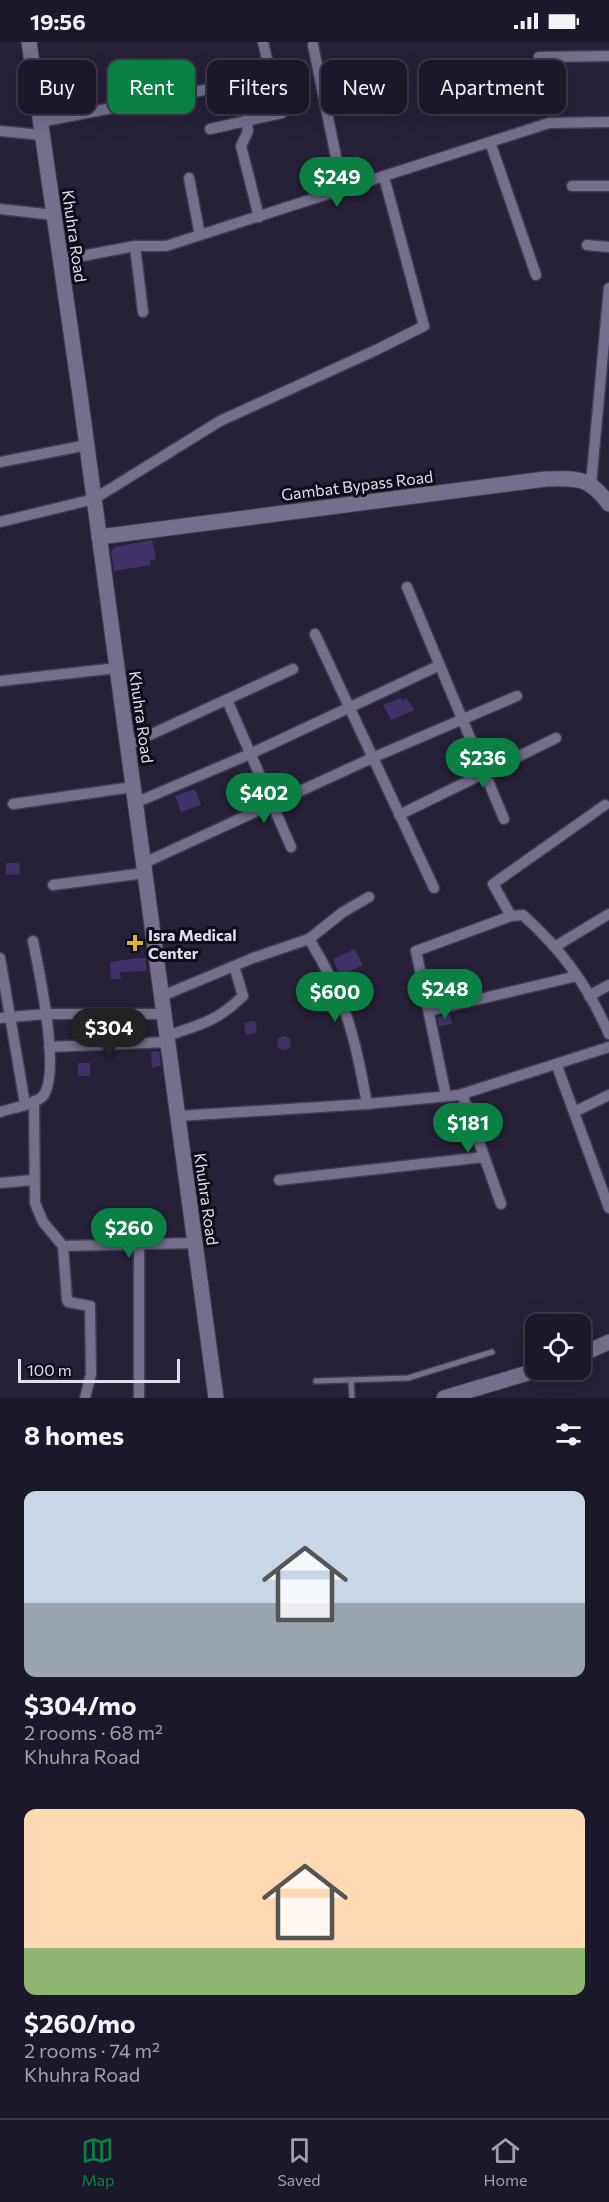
<!DOCTYPE html>
<html lang="en">
<head>
<meta charset="utf-8">
<style>
	:root { --surface:#1c182b; --page:#292537; --text:#f1f3f6; --muted:#a0a0a9; --line:#3a3747; --accent:#0b8043 }
	body { margin:0; font-family:Commissioner,sans-serif; background:var(--page); color:var(--text); height:100vh; display:flex; flex-direction:column; font-size:22px; white-space:nowrap }
	* { box-sizing:border-box; margin:0 }
	p { font-size:20px; color:var(--muted) }
	.icon { flex:none; width:33px; height:33px; fill:none; stroke:currentColor; stroke-width:2; stroke-linecap:round; stroke-linejoin:round }
	.map { position:relative; height:1356px; overflow:hidden }
	.side { display:flex; flex-direction:column; background:var(--surface); flex:1 }
	.side>* { flex:none }
	.hud { position:absolute; left:18px; top:18px; width:573px; height:54px; display:flex; gap:12px }
	.controls { position:absolute; left:525px; top:1272px; display:grid; gap:12px }
	.controls a { display:grid; place-items:center; width:66px; height:66px; border-radius:12px; background:var(--surface); box-shadow:0 6px 24px #0002,0 0 0 2px var(--line); font-size:30px }
	.scale { position:absolute; left:18px; bottom:15px; width:162px; box-sizing:border-box; padding-left:6px; border:3px solid #e1deef; border-top:0; font-size:16px; line-height:21px; white-space:nowrap; color:#e1deef; -webkit-text-stroke:4px #0e0c17; paint-order:stroke }
	.price { position:absolute; translate:-50% -51px; padding:0 14px; border-radius:21px; background:var(--accent); color:#fff; font-size:20px; line-height:39px; filter:drop-shadow(0 2px 3px #0008) }
	.price::after { content:''; position:absolute; left:50%; top:36px; width:18px; height:14px; margin-left:-9px; background:inherit; clip-path:polygon(0 0,100% 0,50% 100%) }
	.price.current { background:#222; color:#fff }
	ul { padding:0; list-style:none }
	li { display:grid; align-content:center; gap:12px; height:318px; padding:0 24px }
	li span { display:grid; place-items:center; height:186px; border-radius:12px; color:#555 }
	li>.icon { margin-inline-start:auto }
	span .icon { width:108px; height:108px; fill:#fffc; stroke-width:1 }
	li b { font-size:26px }
	h2 { display:flex; justify-content:space-between; align-items:center; height:72px; padding:0 24px; font-size:26px }
	.pill { padding:0 21px; border-radius:12px; background:var(--surface); box-shadow:0 6px 24px #0002,0 0 0 2px var(--line); font-size:21px; line-height:54px }
	.pill.current { background:var(--accent); color:#fff }
	.status { display:flex; justify-content:space-between; align-items:center; height:42px; padding:0 30px; background:var(--surface); direction:ltr }
	.status svg { height:16px; fill:currentColor }
	.tab-bar { display:flex; justify-content:space-around; align-items:center; height:84px; border-top:2px solid var(--line); background:var(--surface); font-size:16px; color:var(--muted) }
	.tab-bar a { display:grid; justify-items:center; gap:3px }
	.tab-bar .current { color:var(--accent) }
	.map>svg:first-child { display:block }
	.building { fill:#403268 }
	.lines { fill:none; stroke-linecap:round; stroke-linejoin:round }
	.lane-casing { stroke:#413c52; stroke-width:8 }
	.street-casing { stroke:#413c52; stroke-width:13 }
	.secondary-casing { stroke:#413c52; stroke-width:17 }
	.lane { stroke:#746f8d; stroke-width:5 }
	.street { stroke:#746f8d; stroke-width:10 }
	.secondary { stroke:#746f8d; stroke-width:15 }
	.poi-dot { fill:#d8b434; stroke:#0e0c17; stroke-width:2 }
	.labels { text-anchor:middle; dominant-baseline:central; stroke-width:6; stroke-linejoin:round; paint-order:stroke }
	.street-label { font-size:16px; fill:#e1deef; stroke:#0e0c17 }
	.poi-label { font-size:16px; font-weight:bold; fill:#e1deef; stroke:#0e0c17; text-anchor:start }
</style>
</head>
<body>
<div class="status"><b>19:56</b><svg viewBox="0 0 49 12"><path d="M0 12V9h3v3zM5 12V6h3v6zM10 12V3h3v9zM15 12V0h3v12zM26 1h20v11H26zM47 4h2v5h-2z"/></svg></div>
<div class="map">
<svg width="609" height="1356" viewBox="0 0 609 1356">
	<rect width="100%" height="100%" fill="#262039"/>
	<g class="building">
		<path d="M152 498 156 517 150 519 151 523 114 529 111 509 115 505Z"/>
		<path d="M401 656 403 659 406 656 415 668 391 678 383 663Z"/>
		<path d="M195 747 201 763 181 770 175 754Z"/>
		<path d="M6 821H19L20 832 6 833Z"/>
		<path d="M355 907 363 923 340 934 333 917Z"/>
		<path d="M137 916H146V929L120 930 121 937H111L110 920Z"/>
		<path d="M450 972 452 982 439 984 437 975Z"/>
		<path d="M255 979 257 991 246 993 244 981Z"/>
		<circle cx="284" cy="1001" r="7"/>
		<path d="M159 1009 161 1024 152 1026 151 1010Z"/>
		<rect x="78" y="1021" width="12" height="13"/>
	</g>
	<g class="lines">
		<g class="lane-casing">
			<g id="lane">
				<path d="M351 1338 352 1356"/>
				<path d="M316 1339 408 1336 492 1310"/>
			</g>
		</g>
		<g class="street-casing">
			<g id="street">
				<path d="M313 3 343 149"/>
				<path d="M539 15 609 14"/>
				<path d="M246 78 248 89 241 104 259 175"/>
				<path d="M40 80 271 35 263 0"/>
				<path d="M210 87 282 71"/>
				<path d="M0 89 42 93"/>
				<path d="M490 100 536 233"/>
				<path d="M189 136 200 193"/>
				<path d="M572 144H609"/>
				<path d="M0 167 54 173"/>
				<path d="M587 203 609 205"/>
				<path d="M135 204 143 270"/>
				<path d="M61 218 135 204H166L549 81 609 80"/>
				<path d="M0 420 87 403"/>
				<path d="M591 442 609 246"/>
				<path d="M0 480 94 457 220 379 376 308 424 284 384 135"/>
				<path d="M407 545 504 777"/>
				<path d="M315 592 434 846"/>
				<path d="M0 639 117 626"/>
				<path d="M227 658 291 805"/>
				<path d="M128 703 293 627"/>
				<path d="M135 761 250 712 438 624"/>
				<path d="M13 762 133 745"/>
				<path d="M605 763 493 842 511 874 523 873C562 908 588 944 609 992"/>
				<path d="M399 773 556 696"/>
				<path d="M144 821 372 716 517 654"/>
				<path d="M53 843 145 831"/>
				<path d="M309 897C346 957 355 994 367 1062"/>
				<path d="M556 904 609 872"/>
				<path d="M0 916 25 1062"/>
				<path d="M162 954 253 916 309 897 343 870 369 855"/>
				<path d="M589 954 609 943"/>
				<path d="M429 969 577 934"/>
				<path d="M0 976 46 972H164"/>
				<path d="M167 994C201 982 216 980 243 954L234 924"/>
				<path d="M49 1005 168 1000"/>
				<path d="M557 1024 609 1166"/>
				<path d="M462 1052 501 1162"/>
				<path d="M446 1054 416 909 511 874"/>
				<path d="M34 1059 35 1161 43 1180 63 1204 67 1258 68 1260 90 1264 91 1332 85 1356"/>
				<path d="M0 1070C11 1066 35 1063 43 1054 61 1031 39 928 33 899"/>
				<path d="M574 1070 609 1053"/>
				<path d="M178 1074 367 1062 459 1053 609 1005"/>
				<path d="M279 1138 484 1115"/>
				<path d="M0 1141 33 1138"/>
				<path d="M139 1202V1356"/>
				<path d="M63 1204 195 1201"/>
			</g>
		</g>
		<g class="secondary-casing">
			<g id="secondary">
				<path d="M29 0 81 360 216 1356"/>
				<path d="M99 495 546 437C578 436 589 435 609 462"/>
				<path d="M580 1313 609 1300"/>
				<path d="M444 1356 538 1328"/>
			</g>
		</g>
		<use href="#lane" class="lane"/>
		<use href="#street" class="street"/>
		<use href="#secondary" class="secondary"/>
	</g>
	<path class="poi-dot" d="M132 892h6v6h6v6h-6v6h-6v-6h-6v-6h6z"/>
	<g class="labels">
		<g class="street-label">
			<text transform="translate(75 194) rotate(82)">Khuhra Road</text>
			<text transform="translate(357 443) rotate(-7)">Gambat Bypass Road</text>
			<text transform="translate(142 675) rotate(82)">Khuhra Road</text>
			<text transform="translate(207 1157) rotate(82)">Khuhra Road</text>
		</g>
		<g class="poi-label">
			<text x="148" y="892">Isra Medical<tspan x="148" dy="18">Center</tspan></text>
		</g>
	</g>
</svg>
<div class="controls">
<a><svg class="icon" aria-label="locate" viewBox="0 0 24 24"><circle cx="12" cy="12" r="6"/><path d="M12 2v4M12 18v4M2 12h4M18 12h4"/></svg></a>
</div>
<div class="scale">100 m</div>
<b class="price" style="left:337px;top:166px">$249</b>
<b class="price" style="left:483px;top:747px">$236</b>
<b class="price" style="left:264px;top:782px">$402</b>
<b class="price" style="left:445px;top:978px">$248</b>
<b class="price" style="left:335px;top:981px">$600</b>
<b class="price current" style="left:109px;top:1017px">$304</b>
<b class="price" style="left:468px;top:1112px">$181</b>
<b class="price" style="left:129px;top:1217px">$260</b>
<div class="hud">
<a class="pill">Buy</a>
<a class="pill current">Rent</a>
<a class="pill">Filters</a>
<a class="pill">New</a>
<a class="pill">Apartment</a>
</div>
</div>
<section class="side">
<h2>8 homes<svg class="icon" aria-label="filters" viewBox="0 0 24 24"><path d="M4 7h16M4 17h16"/><circle cx="9" cy="7" r="2"/><circle cx="15" cy="17" r="2"/></svg></h2>
<ul>
<li><span style="background:linear-gradient(#c9d6e8 60%,#9aa5b1 0)"><svg class="icon" aria-label="home" viewBox="0 0 24 24"><path d="M3 11l9-7 9 7M6 9v11h12V9"/></svg></span><div><b>$304/mo</b><p>2 rooms · 68 m²</p><p>Khuhra Road</p></div></li>
<li><span style="background:linear-gradient(#ffd9b3 75%,#8fb573 0)"><svg class="icon" aria-label="home" viewBox="0 0 24 24"><path d="M3 11l9-7 9 7M6 9v11h12V9"/></svg></span><div><b>$260/mo</b><p>2 rooms · 74 m²</p><p>Khuhra Road</p></div></li>
</ul>
</section>
<nav class="tab-bar">
<a class="current"><svg class="icon" aria-label="map" viewBox="0 0 24 24"><path d="M3 6l6-2 6 2 6-2v14l-6 2-6-2-6 2zM9 4v14M15 6v14"/></svg>Map</a>
<a><svg class="icon" aria-label="saved" viewBox="0 0 24 24"><path d="M7 4h10v16l-5-4-5 4z"/></svg>Saved</a>
<a><svg class="icon" aria-label="home" viewBox="0 0 24 24"><path d="M3 11l9-7 9 7M6 9v11h12V9"/></svg>Home</a>
</nav>
</body>
</html>
